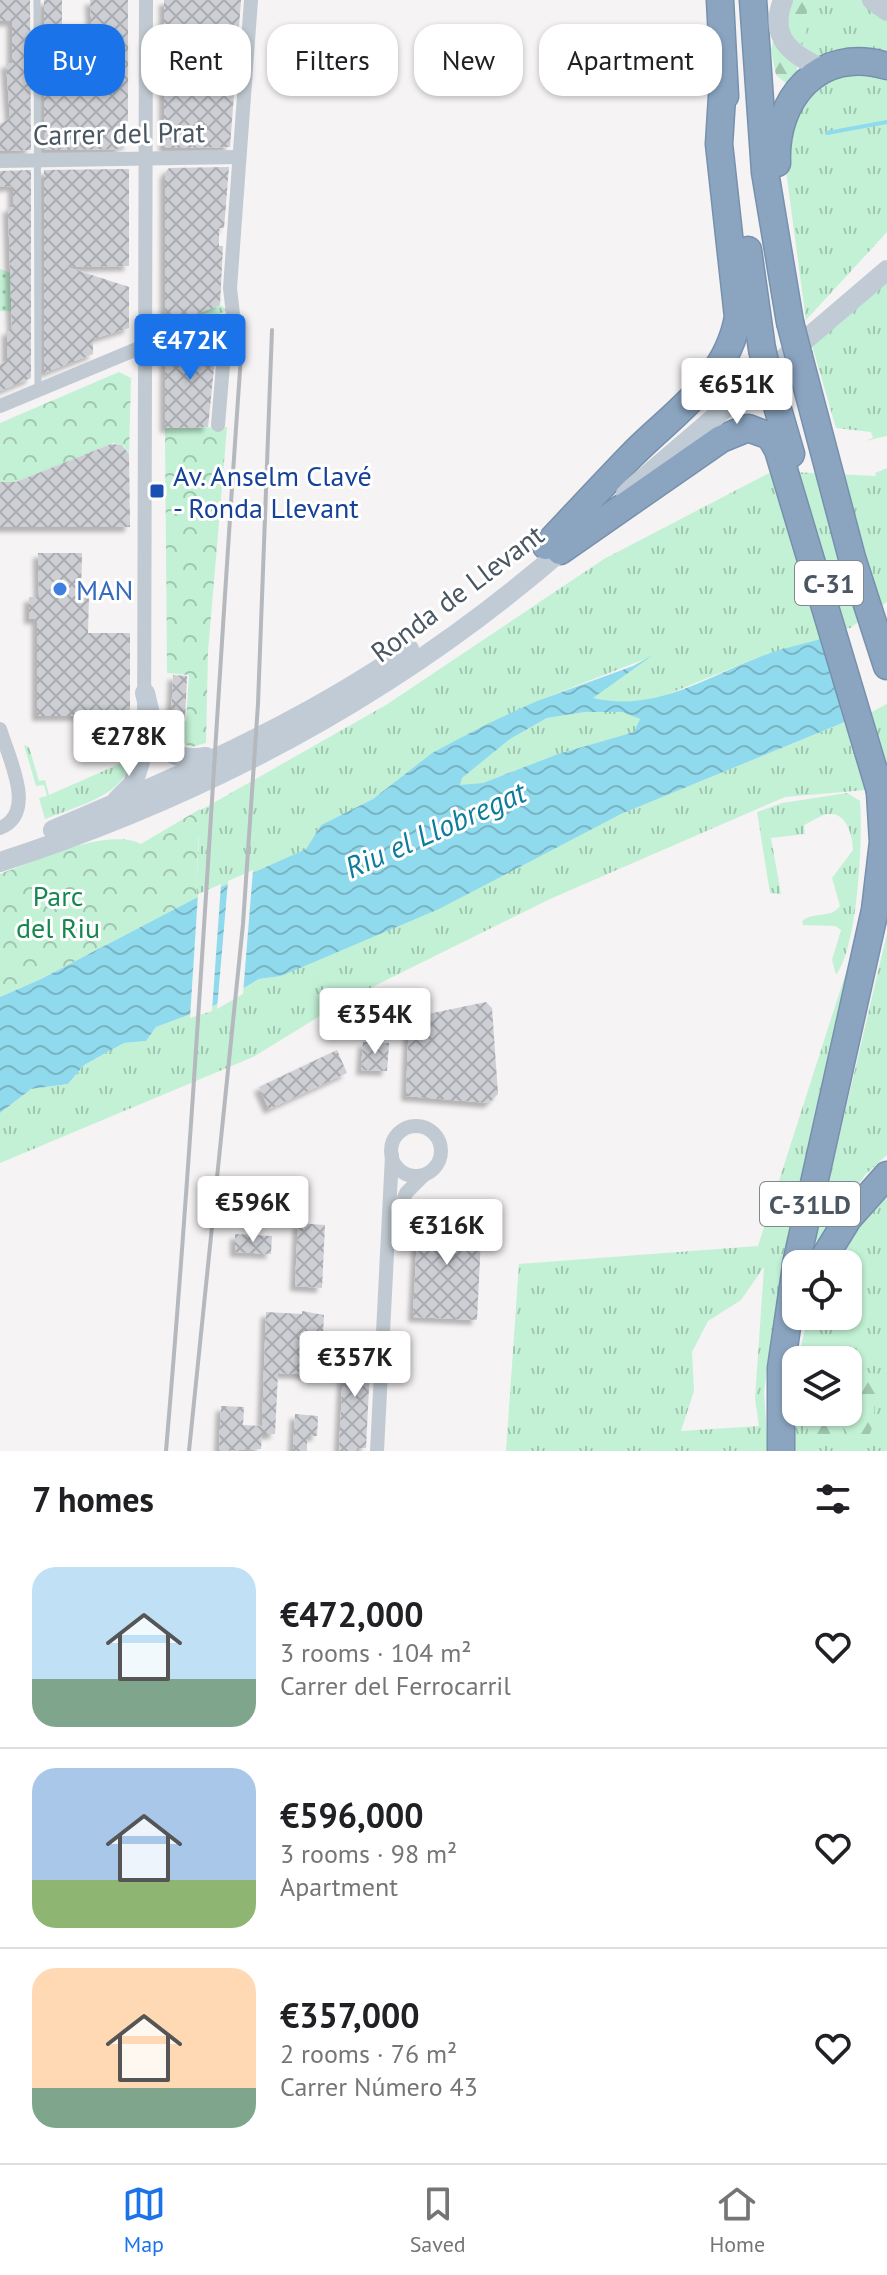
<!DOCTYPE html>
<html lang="en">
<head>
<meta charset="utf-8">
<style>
	:root { --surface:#fff; --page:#f2f2f2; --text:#202124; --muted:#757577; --line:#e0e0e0; --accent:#1a73e8 }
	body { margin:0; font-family:"PT Sans",sans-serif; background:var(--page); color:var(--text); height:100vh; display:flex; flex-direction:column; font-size:30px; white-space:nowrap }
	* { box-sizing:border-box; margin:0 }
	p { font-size:26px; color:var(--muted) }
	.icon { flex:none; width:44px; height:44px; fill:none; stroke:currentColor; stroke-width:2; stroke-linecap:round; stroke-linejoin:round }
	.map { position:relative; height:1451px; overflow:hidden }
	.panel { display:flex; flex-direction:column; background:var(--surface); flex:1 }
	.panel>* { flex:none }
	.top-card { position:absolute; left:24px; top:24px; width:840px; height:72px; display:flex; gap:16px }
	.tools { position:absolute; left:782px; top:1250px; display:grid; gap:16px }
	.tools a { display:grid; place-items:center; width:80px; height:80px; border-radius:16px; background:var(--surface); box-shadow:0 2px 6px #0004; font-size:40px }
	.price { position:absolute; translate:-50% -68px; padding:0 18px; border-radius:8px; background:#fff; color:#222; font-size:26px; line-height:52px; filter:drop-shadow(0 2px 4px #0008) }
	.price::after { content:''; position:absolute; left:50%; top:48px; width:24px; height:18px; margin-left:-12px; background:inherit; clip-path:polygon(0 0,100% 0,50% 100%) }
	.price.on { background:var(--accent); color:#fff }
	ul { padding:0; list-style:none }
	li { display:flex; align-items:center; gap:24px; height:200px; padding:0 32px }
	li+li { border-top:2px solid var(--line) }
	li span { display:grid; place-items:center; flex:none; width:224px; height:160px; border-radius:24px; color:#555 }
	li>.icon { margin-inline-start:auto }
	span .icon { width:96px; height:96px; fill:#fffc; stroke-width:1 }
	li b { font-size:34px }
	h2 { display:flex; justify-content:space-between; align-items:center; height:96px; padding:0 32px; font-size:34px }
	.tag { padding:0 28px; border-radius:24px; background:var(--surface); box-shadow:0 2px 6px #0004; font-size:28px; line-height:72px }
	.tag.on { background:var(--accent); color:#fff }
	.menu { display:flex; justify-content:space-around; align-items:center; height:112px; border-top:2px solid var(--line); background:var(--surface); font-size:22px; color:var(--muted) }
	.menu a { display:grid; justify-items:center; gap:4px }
	.menu .on { color:var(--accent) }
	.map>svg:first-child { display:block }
	.grass { fill:url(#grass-tufts); fill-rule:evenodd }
	.forest { fill:url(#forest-firs) }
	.park { fill:url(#park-crowns) }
	.garden { fill:url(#garden-dots) }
	.water { fill:url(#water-waves); fill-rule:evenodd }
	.pier { fill:#f5f3f3 }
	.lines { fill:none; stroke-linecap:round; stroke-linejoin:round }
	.stream { stroke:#90daee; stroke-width:4 }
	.building { fill:url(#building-cross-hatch); fill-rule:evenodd; filter:url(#shadow) }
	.highway-casing { stroke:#7690ad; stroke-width:29 }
	.lane { stroke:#c1cad2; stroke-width:7 }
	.street { stroke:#c1cad2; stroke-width:14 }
	.secondary { stroke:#c1cbd6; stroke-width:20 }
	.highway { stroke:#8ba5c1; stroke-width:26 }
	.rail { stroke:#b5b8bd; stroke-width:4 }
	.highway-bridge-casing { stroke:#7690ad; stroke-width:29; stroke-linecap:butt }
	.highway-bridge { stroke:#8ba5c1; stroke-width:26 }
	.transit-dot { fill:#1a4fb4; stroke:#fff; stroke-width:3 }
	.shop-dot { fill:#3f7fe0; stroke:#fff; stroke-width:3 }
	.labels { text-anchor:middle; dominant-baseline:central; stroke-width:6; stroke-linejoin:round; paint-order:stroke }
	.shield { fill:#fff; stroke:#808990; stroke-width:2 }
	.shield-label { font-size:26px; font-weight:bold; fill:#4a5661 }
	.street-label { font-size:28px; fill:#4a5661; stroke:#fff }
	.transit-label { font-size:28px; fill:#164399; stroke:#fff; text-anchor:start }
	.shop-label { font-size:28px; fill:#366cbe; stroke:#fff; text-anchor:start }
	.park-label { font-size:28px; fill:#17864f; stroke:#fff }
	.water-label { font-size:30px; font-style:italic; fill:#0c7c9b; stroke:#fff }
</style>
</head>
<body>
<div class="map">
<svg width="887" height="1451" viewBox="0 0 887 1451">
	<defs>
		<pattern id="grass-tufts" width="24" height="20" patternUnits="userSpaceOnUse" patternTransform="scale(2)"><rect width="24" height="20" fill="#c3f1d5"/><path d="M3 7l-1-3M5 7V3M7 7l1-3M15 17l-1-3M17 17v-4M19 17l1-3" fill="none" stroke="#a0c6b0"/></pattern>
		<pattern id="forest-firs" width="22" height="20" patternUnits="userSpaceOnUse" patternTransform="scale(2)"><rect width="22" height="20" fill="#c3f1d5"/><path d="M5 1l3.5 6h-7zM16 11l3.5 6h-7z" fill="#a0c6b0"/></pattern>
		<pattern id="park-crowns" width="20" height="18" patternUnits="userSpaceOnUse" patternTransform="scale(2)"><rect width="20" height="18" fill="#c3f1d5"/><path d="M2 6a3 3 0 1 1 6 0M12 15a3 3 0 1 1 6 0" fill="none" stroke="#a0c6b0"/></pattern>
		<pattern id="garden-dots" width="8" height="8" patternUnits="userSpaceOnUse" patternTransform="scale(2)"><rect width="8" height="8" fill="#c3f1d5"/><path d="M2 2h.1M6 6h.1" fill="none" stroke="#a0c6b0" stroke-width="1.8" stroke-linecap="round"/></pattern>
		<pattern id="water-waves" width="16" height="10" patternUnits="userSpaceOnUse" patternTransform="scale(2)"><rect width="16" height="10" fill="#90daee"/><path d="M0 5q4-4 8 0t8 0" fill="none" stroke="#78b4c4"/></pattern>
		<pattern id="building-cross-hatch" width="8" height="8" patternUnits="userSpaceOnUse" patternTransform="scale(2)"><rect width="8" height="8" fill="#cdcfd5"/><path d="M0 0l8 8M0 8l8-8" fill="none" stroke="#a8abb0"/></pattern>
		<filter id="shadow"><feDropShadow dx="-5" dy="5" stdDeviation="2" flood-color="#0004"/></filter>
	</defs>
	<rect width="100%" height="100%" fill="#f5f3f3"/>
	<g class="grass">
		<path d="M788 0H863L887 16V60H815L781 25Z"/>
		<path d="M830 71H887V232L806 320 782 141 795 104Z"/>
		<path d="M887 275V436L865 441 873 438 871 432 836 428 811 342Z"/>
		<path d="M220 305 229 311 224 328 165 349V339L227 315 226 311 165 335V326Z"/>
		<path d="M887 468V606L852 631 759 657 651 701 631 704 591 698 645 659 537 701 432 753 373 799 321 825 306 849 196 898 199 836 141 844 386 705 604 559 773 471 876 476 875 473Z"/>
		<path d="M887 699V782L866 790 785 797 550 899 346 1000 253 1057 0 1163V1113L31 1089 68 1084 84 1065 124 1043 146 1041 156 1027 215 1005 259 979 281 976 621 814 840 724Z"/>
		<path d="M585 712H622L640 719 635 732 558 754 483 783 459 786 462 778 510 739 547 718Z"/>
		<path d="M126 716H130C130 731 134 752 129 767 119 797 72 808 45 819L39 798 47 796 44 785 36 786 24 745 29 747 39 781 45 780 49 795 126 761Z"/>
		<path d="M847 793 860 801C863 838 858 947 836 975L832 960 841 930 835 926 803 925 802 921C814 911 831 919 840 906L832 878 853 850C853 837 847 812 829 814 822 814 811 822 804 825L805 834 771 838 781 894 770 893 757 812 782 803Z"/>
		<path d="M887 933V1155L865 1175 814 1245Z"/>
		<path d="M857 938 780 1278 764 1392 768 1451H506L519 1264 758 1246ZM764 1267 755 1399 759 1426 681 1431 694 1391 692 1352 708 1321 741 1300Z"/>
		<path d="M887 1188V1451H791L796 1372V1412H848V1360H798L808 1316H848V1264H831Z"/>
	</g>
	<g class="forest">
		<path d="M796 0 807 3 806 44 796 45 787 19Z"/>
		<path d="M773 42H780L797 66V78L788 85 776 75 771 50Z"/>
		<path d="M848 1372 887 1374V1402L873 1395C877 1413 873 1440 857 1451L840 1421 830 1420 822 1412H848Z"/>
		<path d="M812 1412H821L830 1433 826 1440 809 1438 807 1425Z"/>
	</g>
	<g class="park">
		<path d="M119 372 131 378 129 454 124 446 113 443 16 482H0V423Z"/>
		<path d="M227 427 208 652 206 743 192 747 175 740 167 720 186 721 189 675 167 673 165 428Z"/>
		<path d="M200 809 196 898 41 979 0 997V874C36 861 106 827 141 844Z"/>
	</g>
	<path class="garden" d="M0 269 11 273V296L25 297 27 312 0 311Z"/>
	<path class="water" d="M852 631 887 699 840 724 621 814 439 909 281 976 259 979 215 1005 156 1027 146 1041 124 1043 84 1065 68 1084 31 1089 0 1113V997L41 979 196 898 306 849 321 825 373 799 432 753 487 724 537 701 633 666 653 655 593 698C654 712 701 680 757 658 787 646 821 640 852 631ZM585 712H622L640 719 634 732 558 754 483 783 460 785 462 778 510 739 547 718Z"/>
	<g class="pier">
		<path d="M887 602V704L854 721 827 634 850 628Z"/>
		<path d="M253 870 243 994 217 1009 228 881Z"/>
		<path d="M221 884 212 1011 190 1018 198 894Z"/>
	</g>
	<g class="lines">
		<path class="stream" d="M827 133 887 122"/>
	</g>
	<g class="building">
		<path d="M0 0H30L31 150 0 151V124L10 118 6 63H12V21H0Z"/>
		<path d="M44 0H62V53L93 52 90 0H128V145H121V149L44 150Z"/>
		<path d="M164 0H241L230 147 164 148ZM217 36 216 55H195V37Z"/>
		<path d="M229 167 224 228H219V246H223L220 305 165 326V173L169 168Z"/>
		<path d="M129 169V266L67 267 129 287V328L93 339V354L44 373V170Z"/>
		<path d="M31 170V378L0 391V364L7 361V330H12L8 207H13V186L0 187V171Z"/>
		<path d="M218 329 208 427 165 428V349Z"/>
		<path d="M111 444 122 445 129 454 130 527H0V482H16Z"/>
		<path d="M38 553H82L81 596H89L88 633H130V716H37V619H29V597H39Z"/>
		<path d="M173 675 187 676 185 719 171 718Z"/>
		<path d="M486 1002 492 1008 498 1094 489 1103 406 1096 409 1018Z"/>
		<path d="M363 1042 389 1043 387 1071 361 1070Z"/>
		<path d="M337 1050 347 1073 269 1109 259 1087Z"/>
		<path d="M418 1214 482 1218 477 1320 413 1317Z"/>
		<path d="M298 1223 325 1225 322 1288 295 1286Z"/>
		<path d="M235 1234 272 1236 271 1254 235 1252Z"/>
		<path d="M302 1311 324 1315 321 1375 278 1373 275 1434H262L261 1449 219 1451 221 1406 244 1407 243 1425 262 1426 266 1312 302 1314Z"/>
		<path d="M344 1347 371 1348 366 1448H357V1451H339Z"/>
		<path d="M295 1414 318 1416 317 1436H307V1451H293Z"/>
	</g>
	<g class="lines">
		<g class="highway-casing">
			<g id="highway">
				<path d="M720 0 725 96"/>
				<path d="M753 0 765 172 790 322"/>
				<path d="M777 163C774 99 819 45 887 66"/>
				<path d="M748 250 762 349"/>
				<path d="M799 357 852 558 887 666"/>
				<path d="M770 382 791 454"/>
				<path d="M546 546C574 516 602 486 631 456 673 413 727 381 738 317L719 144 723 81"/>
				<path d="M560 551 721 439 748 428 770 436 778 450 880 791"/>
				<path d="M796 1264 875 910 883 842 879 776"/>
				<path d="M820 1264 848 1219 887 1175"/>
				<path d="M781 1451V1368L796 1266"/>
			</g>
		</g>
		<path class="lane" d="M37 0 38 389"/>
		<g class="street">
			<path d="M0 161 238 157"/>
			<path d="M0 406 144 346"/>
			<path d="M218 425 225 341 233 314 230 288 251 0"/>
			<path d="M0 729C8 757 38 813 0 828"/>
			<path d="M144 749 146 0"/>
			<circle cx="416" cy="1151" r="25"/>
			<path d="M394 1224 406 1193 424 1175"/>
			<path d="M377 1451 392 1155"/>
		</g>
		<g class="secondary">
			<path d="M783 0C768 38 792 55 823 69"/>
			<path d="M872 0 887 11"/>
			<path d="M626 493 887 270"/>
			<path d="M145 693C155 733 156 764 206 757"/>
			<path d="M117 800 133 784 144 749"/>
			<path d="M53 830C174 779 301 724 409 649"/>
			<path d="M0 862C210 794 403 690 569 544"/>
		</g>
		<use href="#highway" class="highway"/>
		<g class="rail">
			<path d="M166 1451C198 1077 216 702 243 328"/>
			<path d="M189 1451 243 924 258 704 272 330"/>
		</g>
		<g class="highway-bridge-casing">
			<g id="highway-bridge">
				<path d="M790 322 799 357"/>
				<path d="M762 349 770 382"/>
			</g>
		</g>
		<use href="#highway-bridge" class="highway-bridge"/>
	</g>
	<rect class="transit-dot" x="149" y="483" width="16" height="16" rx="4"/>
	<circle class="shop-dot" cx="60" cy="589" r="8"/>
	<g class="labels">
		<g class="shield">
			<rect x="795" y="561" width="68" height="44" rx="6"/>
			<rect x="760" y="1182" width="100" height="44" rx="6"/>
		</g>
		<g class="shield-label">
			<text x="829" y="583">C-31</text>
			<text x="810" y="1204">C-31LD</text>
		</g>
		<g class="street-label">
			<text transform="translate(119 133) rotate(-1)">Carrer del Prat</text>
			<text transform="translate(457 593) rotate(-37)">Ronda de Llevant</text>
		</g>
		<g class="transit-label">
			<text x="173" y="475">Av. Anselm Clavé<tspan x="173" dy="32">- Ronda Llevant</tspan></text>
		</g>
		<g class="shop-label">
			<text x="76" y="589">MAN</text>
		</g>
		<g class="park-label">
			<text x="58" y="895">Parc<tspan x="58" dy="32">del Riu</tspan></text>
		</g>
		<g class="water-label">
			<text transform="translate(435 829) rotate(-24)">Riu el Llobregat</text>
		</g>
	</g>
</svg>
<div class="tools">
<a><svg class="icon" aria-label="locate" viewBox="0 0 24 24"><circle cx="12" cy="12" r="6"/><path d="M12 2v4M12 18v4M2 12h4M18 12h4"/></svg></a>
<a><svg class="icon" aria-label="layers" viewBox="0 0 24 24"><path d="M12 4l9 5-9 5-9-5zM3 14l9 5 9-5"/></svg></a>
</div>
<b class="price on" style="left:190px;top:382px">€472K</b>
<b class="price" style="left:737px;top:426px">€651K</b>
<b class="price" style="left:129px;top:778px">€278K</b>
<b class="price" style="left:375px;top:1056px">€354K</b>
<b class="price" style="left:253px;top:1244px">€596K</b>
<b class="price" style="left:447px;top:1267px">€316K</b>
<b class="price" style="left:355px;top:1399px">€357K</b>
<div class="top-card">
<a class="tag on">Buy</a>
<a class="tag">Rent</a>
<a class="tag">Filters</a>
<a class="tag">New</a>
<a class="tag">Apartment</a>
</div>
</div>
<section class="panel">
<h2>7 homes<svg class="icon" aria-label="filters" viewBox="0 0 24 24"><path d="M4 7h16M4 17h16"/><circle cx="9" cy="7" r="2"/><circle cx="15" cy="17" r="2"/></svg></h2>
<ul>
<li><span style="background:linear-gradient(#bfe0f5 70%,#7fa58c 0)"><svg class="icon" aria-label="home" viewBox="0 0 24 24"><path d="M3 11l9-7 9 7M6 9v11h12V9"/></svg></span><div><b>€472,000</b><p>3 rooms · 104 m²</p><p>Carrer del Ferrocarril</p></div><svg class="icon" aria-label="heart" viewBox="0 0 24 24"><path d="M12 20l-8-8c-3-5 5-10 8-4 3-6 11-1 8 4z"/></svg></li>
<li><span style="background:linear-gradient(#a9c7e8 70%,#8fb573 0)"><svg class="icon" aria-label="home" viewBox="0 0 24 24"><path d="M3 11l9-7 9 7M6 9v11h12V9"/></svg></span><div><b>€596,000</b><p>3 rooms · 98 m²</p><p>Apartment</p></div><svg class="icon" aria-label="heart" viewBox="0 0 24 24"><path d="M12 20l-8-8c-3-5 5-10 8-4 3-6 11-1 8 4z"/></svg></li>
<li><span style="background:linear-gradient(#ffd9b3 75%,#7fa58c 0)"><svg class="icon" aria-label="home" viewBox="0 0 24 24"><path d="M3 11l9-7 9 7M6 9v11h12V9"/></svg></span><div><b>€357,000</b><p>2 rooms · 76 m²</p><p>Carrer Número 43</p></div><svg class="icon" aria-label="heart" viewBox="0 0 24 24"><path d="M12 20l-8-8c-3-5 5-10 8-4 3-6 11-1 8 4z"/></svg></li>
</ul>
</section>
<nav class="menu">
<a class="on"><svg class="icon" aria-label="map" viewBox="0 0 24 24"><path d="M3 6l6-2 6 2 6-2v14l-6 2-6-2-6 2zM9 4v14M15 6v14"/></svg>Map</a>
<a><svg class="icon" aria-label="saved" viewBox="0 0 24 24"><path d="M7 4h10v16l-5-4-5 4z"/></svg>Saved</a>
<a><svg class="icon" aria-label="home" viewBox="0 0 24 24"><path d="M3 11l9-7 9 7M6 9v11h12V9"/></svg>Home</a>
</nav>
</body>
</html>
